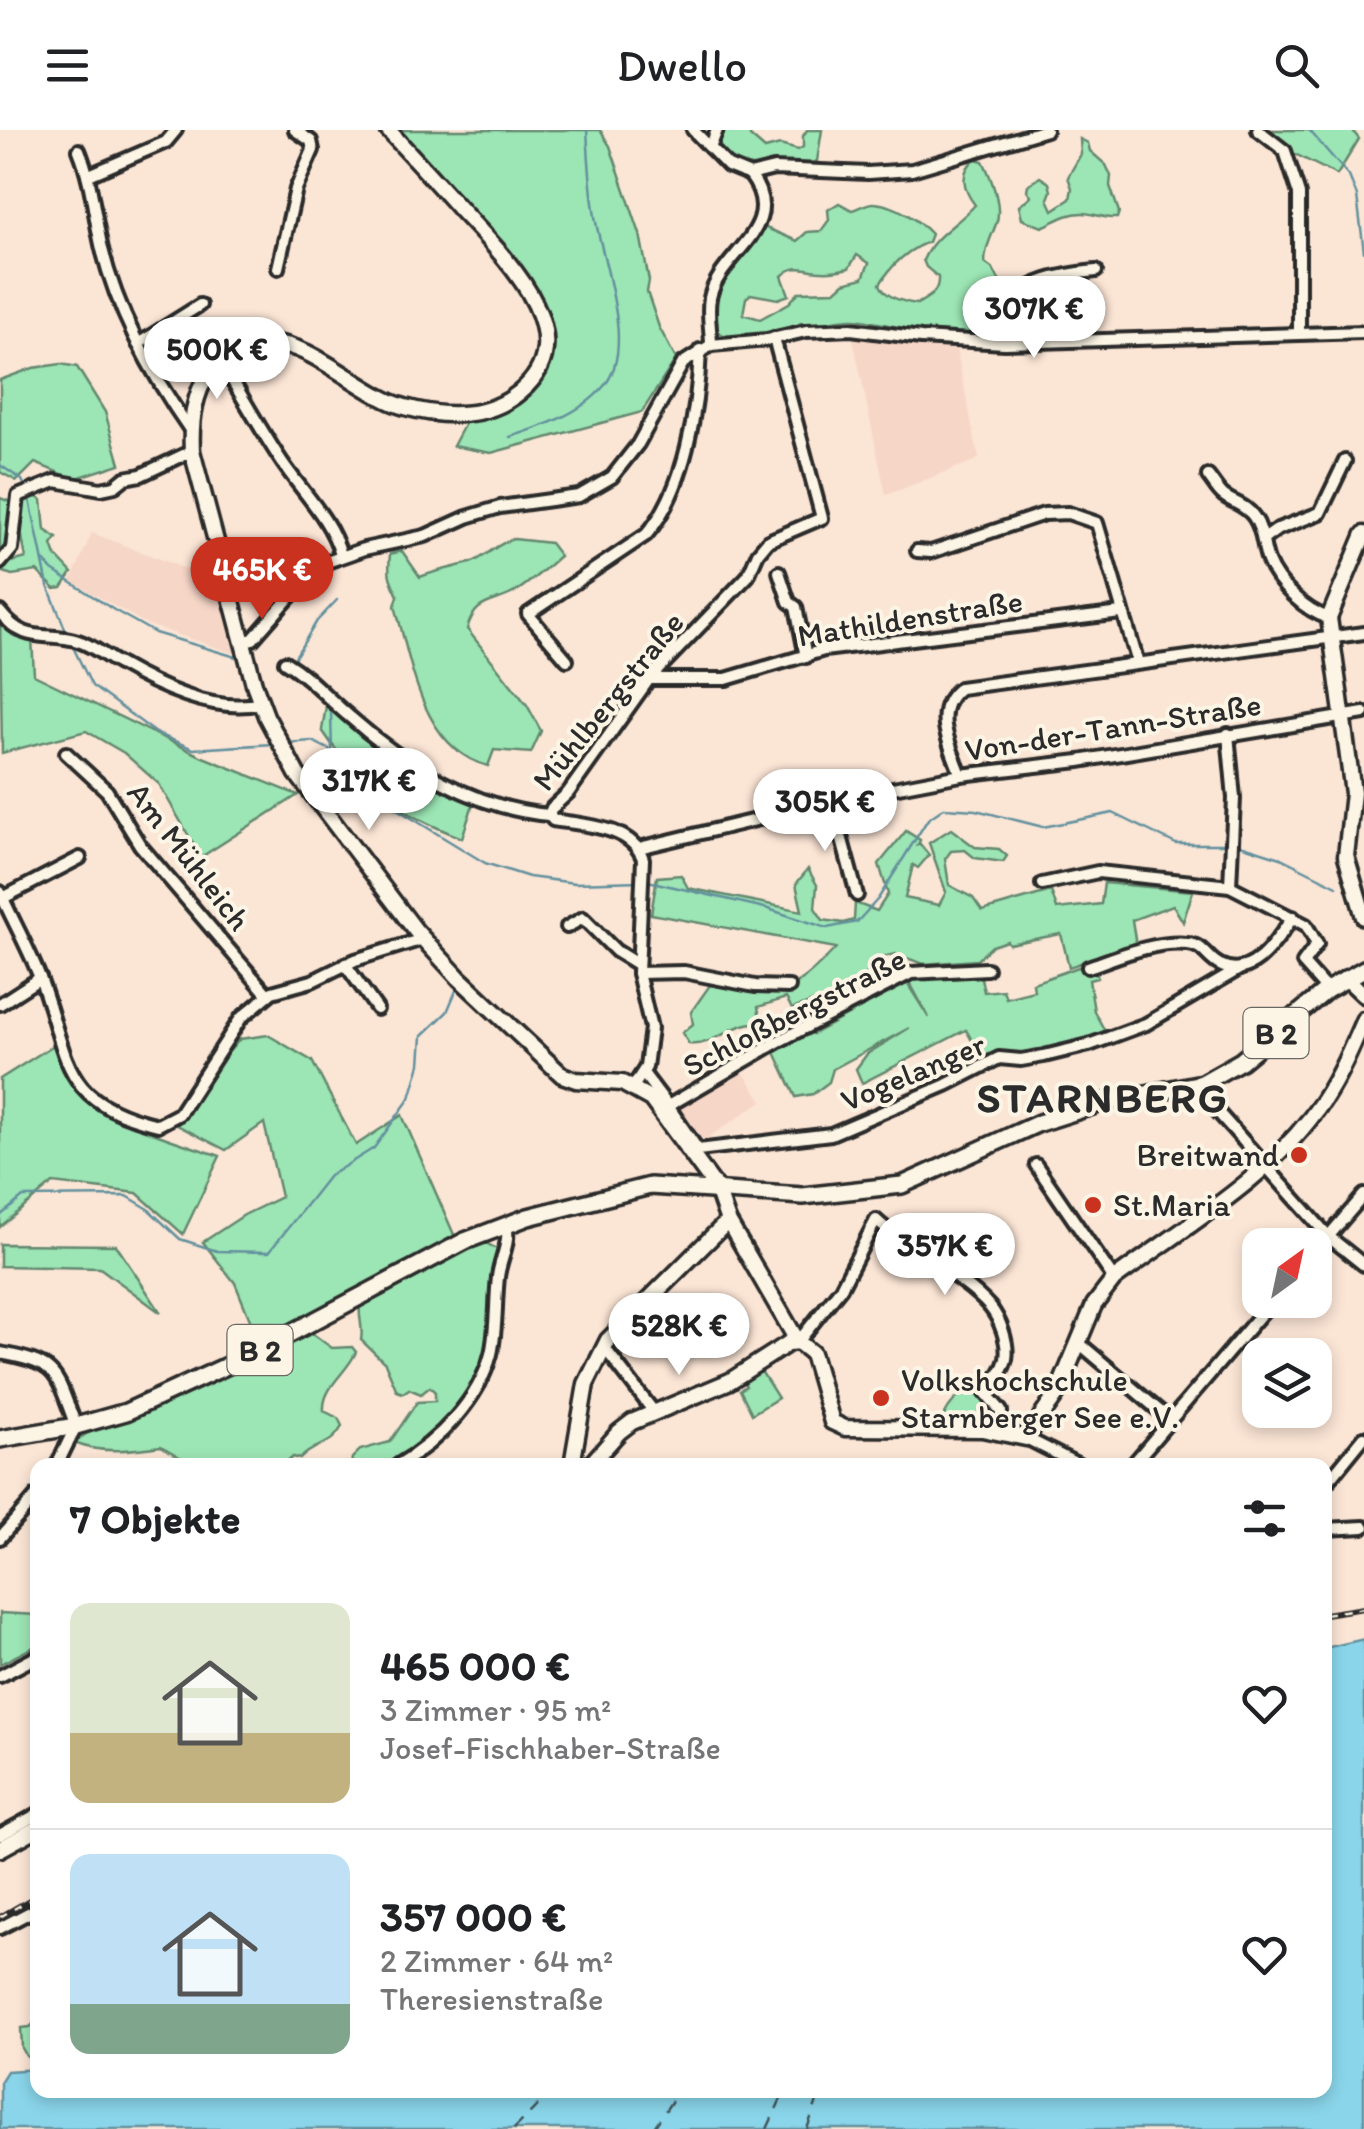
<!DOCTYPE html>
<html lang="de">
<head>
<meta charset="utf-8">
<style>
	:root { --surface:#fff; --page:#f6f6f6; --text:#202124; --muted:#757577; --line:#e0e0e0; --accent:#c8321e }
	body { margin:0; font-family:Itim,sans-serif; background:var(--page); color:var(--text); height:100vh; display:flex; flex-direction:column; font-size:38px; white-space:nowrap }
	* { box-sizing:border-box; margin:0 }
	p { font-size:32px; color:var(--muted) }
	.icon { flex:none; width:55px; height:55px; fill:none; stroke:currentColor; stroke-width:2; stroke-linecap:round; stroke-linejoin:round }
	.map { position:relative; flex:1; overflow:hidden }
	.side { position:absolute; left:30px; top:1328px; width:1302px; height:640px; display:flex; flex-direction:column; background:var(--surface); border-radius:20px; box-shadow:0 5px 15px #0003 }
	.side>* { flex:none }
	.needle { width:65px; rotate:33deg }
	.tools { position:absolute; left:1242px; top:1098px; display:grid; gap:20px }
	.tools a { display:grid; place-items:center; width:90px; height:90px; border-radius:20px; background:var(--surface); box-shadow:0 5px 15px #0003; font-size:50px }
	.price { position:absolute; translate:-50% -85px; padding:0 22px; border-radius:35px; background:#fff; color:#222; font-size:32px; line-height:65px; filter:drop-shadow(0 2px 5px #0008) }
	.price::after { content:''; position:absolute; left:50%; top:60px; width:30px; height:22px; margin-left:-15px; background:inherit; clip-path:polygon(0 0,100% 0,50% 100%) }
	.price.selected { background:var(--accent); color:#fff }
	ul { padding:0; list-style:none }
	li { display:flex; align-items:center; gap:30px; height:250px; padding:0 40px }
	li+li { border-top:2px solid var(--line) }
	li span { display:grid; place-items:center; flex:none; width:280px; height:200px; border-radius:20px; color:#555 }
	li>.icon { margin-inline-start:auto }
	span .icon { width:120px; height:120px; fill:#fffc; stroke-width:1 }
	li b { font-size:42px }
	h2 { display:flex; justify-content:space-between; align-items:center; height:120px; padding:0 40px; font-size:42px }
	header { display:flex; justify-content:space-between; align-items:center; height:130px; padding:0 40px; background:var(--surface); font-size:45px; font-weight:600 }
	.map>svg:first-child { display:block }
	.built { fill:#f6d6c7 }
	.green { fill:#9ce5b4; stroke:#648870; stroke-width:2.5; fill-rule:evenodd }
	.water { fill:#8ad5ea; stroke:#64919e; stroke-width:2.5 }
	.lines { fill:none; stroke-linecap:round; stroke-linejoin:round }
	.stream { stroke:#64919e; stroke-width:2.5 }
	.ferry { stroke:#43565b; stroke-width:2.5; stroke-dasharray:12 10; stroke-linecap:butt }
	.street-casing { stroke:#2b2b2b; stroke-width:18 }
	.secondary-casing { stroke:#2b2b2b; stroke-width:21 }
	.primary-casing { stroke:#2b2b2b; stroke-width:22 }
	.street { stroke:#fcf5e5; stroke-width:10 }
	.secondary { stroke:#fcf5e5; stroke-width:14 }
	.primary { stroke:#fcf5e5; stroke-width:15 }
	.rail-casing { stroke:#2b2b2b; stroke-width:6 }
	.rail { stroke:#fcf5e5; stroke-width:2.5; stroke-dasharray:8; stroke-linecap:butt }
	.poi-dot { fill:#c8321e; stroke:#fcf5e5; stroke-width:4 }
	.labels { text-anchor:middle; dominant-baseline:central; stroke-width:8; stroke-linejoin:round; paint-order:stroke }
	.shield { fill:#fcf5e5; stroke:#6a6863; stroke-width:2.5 }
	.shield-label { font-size:30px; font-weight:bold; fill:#2b2b2b }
	.street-label { font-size:32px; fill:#2b2b2b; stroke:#fcf5e5 }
	.poi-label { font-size:32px; fill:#2b2b2b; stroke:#fcf5e5; text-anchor:start }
	.district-label { font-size:42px; font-weight:bold; letter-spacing:2.5px; fill:#2b2b2b; stroke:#fcf5e5 }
</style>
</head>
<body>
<header><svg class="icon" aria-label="menu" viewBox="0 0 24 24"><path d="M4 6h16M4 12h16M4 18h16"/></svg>Dwello<svg class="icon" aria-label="search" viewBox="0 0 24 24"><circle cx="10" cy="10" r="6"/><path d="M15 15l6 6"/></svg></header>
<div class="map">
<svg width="1364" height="1999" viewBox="0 0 1364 1999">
	<rect width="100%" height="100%" fill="#fbe5d5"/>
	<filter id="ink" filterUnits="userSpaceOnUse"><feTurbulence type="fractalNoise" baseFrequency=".01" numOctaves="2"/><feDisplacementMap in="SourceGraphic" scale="20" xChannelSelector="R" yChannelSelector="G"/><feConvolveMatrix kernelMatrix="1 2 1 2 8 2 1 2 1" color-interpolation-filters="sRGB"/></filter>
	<g filter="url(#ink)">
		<g class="built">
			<path d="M851 199 954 209 979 329 886 365Z"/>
			<path d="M92 403 222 453 239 525 146 494 71 451Z"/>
			<path d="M741 939 762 971 703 1011 678 975Z"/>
		</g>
		<g class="green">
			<path d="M388 0H600L610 16 640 104 649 151 647 162 659 197 676 229 642 282 491 323 453 316 470 284 524 259 545 208 524 151Z"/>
			<path d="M720 0H751L750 6 765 19 780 15 798 20 803 17V6L807 0H822L817 31C788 46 737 41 716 15Z"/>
			<path d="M1258 0H1352L1359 9 1337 45 1289 21Z"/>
			<path d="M1080 9 1088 13 1090 21 1106 35 1111 46 1110 56 1119 82 1117 88C1104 89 1094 83 1082 83 1066 83 1055 92 1042 97L1022 89 1019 76 1031 66 1027 60 1028 55 1040 47 1049 53 1051 61 1048 69 1053 80 1070 69 1072 58 1068 47 1081 24Z"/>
			<path d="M975 29 983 31C991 47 1003 77 996 94 991 108 985 118 985 133L993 139 1007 164 995 181 983 186 977 201C949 213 885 192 854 189 837 188 811 198 801 193L785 203 778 200 773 205 735 211 716 201C707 157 734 134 758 101L764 97 797 111 807 102 821 101 829 90 828 80 839 73 852 80C860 78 867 72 875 73 896 75 917 89 931 104L928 112C907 120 892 134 880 154 884 167 904 172 917 174 929 167 939 163 938 147L926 137 923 130C934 105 957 95 975 75 963 60 959 42 975 29ZM857 125 869 133 863 148 844 153 835 161 799 162 789 173 760 189 743 184 746 168 751 164 778 169 789 165 782 146C796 132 806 141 823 141 831 142 840 140 849 138Z"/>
			<path d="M61 234 77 237 105 282 120 334 74 349 35 333 17 351 0 342V250L33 238Z"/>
			<path d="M30 364 42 370 45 400 57 408 52 415 56 426 72 443 62 458 55 459 37 441 12 445 0 441 8 433 26 428C22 407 14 379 30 364Z"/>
			<path d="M0 368 11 372 9 409 0 423Z"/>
			<path d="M514 409 550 413 560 426C546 438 531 452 515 462 492 475 476 468 467 499L527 575 541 601 531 623 494 620 488 636C421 618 412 533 395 476L398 466C389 446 388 447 390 424L402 421 420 447C437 440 453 438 470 433 486 428 496 413 514 409Z"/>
			<path d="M0 483 32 507 34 545 203 627 298 665 201 727 159 654 124 623 86 601 2 623Z"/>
			<path d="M328 564 417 638 476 665 462 708C398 683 360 658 322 600Z"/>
			<path d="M951 699 975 717 999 719 1007 726 1003 732 975 728 965 720 951 721 945 729 949 755 973 768 982 781 1051 761 1057 779 1101 774 1104 753 1193 761 1183 792 1173 775 1132 790 1136 815 1069 837 1061 804 1009 814 1007 811 992 816 977 830 924 834 895 824 882 827 873 839 849 856 851 867 823 884 816 871 792 879 786 868 758 877 761 893C733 890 716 917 689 914L682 903 693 894 691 882 710 855C778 865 787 870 836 818L651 784 657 747 681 745 688 758 802 781 796 754 808 739 817 755 815 778 823 790 843 793 854 790 855 773 877 781 888 764 879 734 906 701 920 710 918 715 920 714 929 725 918 738 913 735 905 768 939 775 946 762 929 713Z"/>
			<path d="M1084 835 1098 836 1097 848 1089 850 1094 881 1106 903 1041 921 983 930 966 900 862 953 856 939 867 924 909 898 833 939 829 952 813 964 796 967 773 918 807 900 813 904 907 853 929 888 909 851 920 847 980 843 984 862 1003 860 1006 868 1034 861 1033 853Z"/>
			<path d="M268 905 312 931 356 1015 402 985 455 1107 259 1212 235 1153 203 1112 244 1085 281 1067 264 993 226 1020 177 995 198 958 240 909Z"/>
			<path d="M57 913C63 933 72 955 87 969 111 992 187 1015 220 1026L183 1104 137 1063 53 1053 0 1097V949Z"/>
			<path d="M955 1090C970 1092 984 1099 984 1116L977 1122H970L957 1109 937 1132 922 1121C928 1107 942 1097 955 1090Z"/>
			<path d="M482 1111 499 1120C496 1156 495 1192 485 1227 476 1262 424 1321 390 1334 379 1338 363 1335 351 1335L352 1328 360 1320 390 1312 417 1272 435 1271V1262L430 1257 421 1264 409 1259 403 1263 397 1261 385 1233 361 1210C364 1195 356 1184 362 1168Z"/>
			<path d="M0 1114 116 1115 161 1183 100 1138 0 1136Z"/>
			<path d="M313 1204 332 1218 352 1217 356 1222C347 1243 322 1257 324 1281L338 1288 342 1296C331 1318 317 1311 300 1329L293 1327 284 1335H180L181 1328 161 1316C134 1320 103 1324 77 1314L76 1311 86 1304 198 1258 296 1208Z"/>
			<path d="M761 1241 778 1268 752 1284 740 1260 746 1256 743 1251Z"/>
			<path d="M985 1253C985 1267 995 1276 996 1290H942C949 1272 966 1256 985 1253Z"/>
			<path d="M0 1483 38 1485 37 1515 0 1534Z"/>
			<path d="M37 1884 38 1936 36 1938 29 1927H27L22 1918 21 1898 30 1897 37 1891 34 1885Z"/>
		</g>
		<path class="water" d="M1364 1509V1999H0V1952L7 1941 37 1939 38 1960H1325V1518Z"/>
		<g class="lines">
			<g class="stream">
				<path d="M1309 0 1349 46 1357 66 1364 122"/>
				<path d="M510 307C542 297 582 283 604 256 636 219 604 136 596 92 590 61 589 31 587 0"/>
				<path d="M0 335 22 350 26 358"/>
				<path d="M29 365 48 456 68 506"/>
				<path d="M43 430 52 440 114 480 155 503 236 527"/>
				<path d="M71 513 92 556 156 603 193 619 273 614"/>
				<path d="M292 532 317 491 337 470"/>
				<path d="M326 572 331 581 332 623"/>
				<path d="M286 613 312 611 328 619 387 673 485 733 529 747 575 753 640 751"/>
				<path d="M1237 714 1281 728 1337 756"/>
				<path d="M648 751 765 778 827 798 857 792 878 769 928 689 944 678 976 680 1043 697 1113 683 1176 714H1229"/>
				<path d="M0 1086 23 1067 127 1066 147 1078 180 1109 217 1121 269 1122 329 1046 374 1018 410 968 420 934 422 906 447 882 458 856"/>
			</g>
			<g class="ferry">
				<path d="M514 1999 553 1960"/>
				<path d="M653 1999 679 1960"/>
				<path d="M767 1999 785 1960"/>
				<path d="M807 1999 821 1960"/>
			</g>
			<g class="street-casing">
				<g id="street">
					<path d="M693 0 728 36 750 45 774 39 868 43 912 40 1046 0"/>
					<path d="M1258 0 1285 21 1299 64V202"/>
					<path d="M710 18 717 0"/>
					<path d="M79 20C92 52 94 85 102 119 118 183 153 247 191 301"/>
					<path d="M89 45 166 12 176 0"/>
					<path d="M278 138 296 59 313 20 311 11 295 0"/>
					<path d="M997 211C999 201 1001 188 1006 179 1021 150 1067 144 1096 141"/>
					<path d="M138 214 200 175"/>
					<path d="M711 215C711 200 707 183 710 168 719 123 790 98 750 45"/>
					<path d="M220 230C241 264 260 299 282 332 303 363 331 389 341 425"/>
					<path d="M1208 346C1213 352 1217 360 1223 365 1233 373 1246 375 1254 387 1264 401 1262 416 1268 431 1277 454 1305 481 1329 488"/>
					<path d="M1264 409 1278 399 1320 383 1345 331"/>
					<path d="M917 421 931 422 1044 384 1068 383 1097 393 1138 533"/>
					<path d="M0 433 12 419 18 366 55 351 101 359 115 356 125 348 141 345 192 321"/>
					<path d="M779 442 789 472 796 477 806 527"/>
					<path d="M0 482C26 516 47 501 78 511 92 515 106 527 119 534 157 556 216 584 261 573"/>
					<path d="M245 511 253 509 310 444 324 433 364 419 425 406 467 387 500 377 579 366 612 347 638 314 683 233 711 215 767 210 806 201 851 199 921 208 1005 213 1364 202"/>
					<path d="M567 530 528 484 646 405C685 361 698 278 700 220"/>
					<path d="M285 532C310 547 327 568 350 587 404 635 475 679 549 685"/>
					<path d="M649 549H726L824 520 1121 483"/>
					<path d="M1228 604 1234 668 1230 756"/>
					<path d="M66 623 107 661 140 715 268 865"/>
					<path d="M961 645C951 617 930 580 960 558L1364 503"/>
					<path d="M832 673 857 765"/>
					<path d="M639 718 872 662 961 645 1079 631 1364 583"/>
					<path d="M1042 754 1098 742 1230 756 1306 795 1317 814 1303 833 1327 860"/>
					<path d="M0 762C13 791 29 819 40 848 70 928 58 972 158 995L179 984 241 888 272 862 312 851 355 830 423 809"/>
					<path d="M3 768 80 728"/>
					<path d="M567 797 583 788 616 821 637 834"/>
					<path d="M345 834 377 879"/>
					<path d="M1088 837C1120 826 1154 811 1188 814 1204 815 1207 829 1220 835 1253 852 1278 808 1293 787"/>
					<path d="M638 843 684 842 755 856 789 857"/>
					<path d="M0 874 40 848"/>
					<path d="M643 943 668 976 779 911 911 843 987 839"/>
					<path d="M1202 953 1216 980 1329 1107 1364 1135"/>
					<path d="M633 957 646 937 651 898 638 843 643 729C632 696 583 695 553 690L549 685 552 678 568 663 649 549 748 446 758 423 768 411 822 388 774 208"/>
					<path d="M668 976 698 1020 831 1004 946 955 999 928 1021 930 1044 926 1089 915 1146 894 1241 838"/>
					<path d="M1036 1035 1114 1149"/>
					<path d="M1315 1122 1364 1065"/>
					<path d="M798 1212 841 1158 876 1090C908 1120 963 1146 990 1177 1000 1189 1009 1213 1006 1229 1003 1242 993 1252 985 1262L1001 1281 1000 1301"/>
					<path d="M1079 1213 1169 1289"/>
					<path d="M604 1217 654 1282"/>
					<path d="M0 1223C61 1234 55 1243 76 1296L57 1335"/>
					<path d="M1026 1308 1079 1335"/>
					<path d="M398 1335C438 1312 479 1270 491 1224 497 1199 495 1173 498 1147 500 1129 511 1112 506 1095"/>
					<path d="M1132 1335 1273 1170"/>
					<path d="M1325 1355 1364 1307"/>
					<path d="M1325 1399 1364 1397"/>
					<path d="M0 1408 38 1364"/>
					<path d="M0 1546 38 1526"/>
					<path d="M0 1705 38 1684"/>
					<path d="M0 1798 38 1778"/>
				</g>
			</g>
			<g class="secondary-casing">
				<g id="secondary">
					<path d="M388 0C412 26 436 52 459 78 499 122 589 204 520 262 488 289 444 288 405 277 365 267 311 211 269 213 206 215 189 267 192 321L254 554 266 586 297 644 416 801 459 848 562 945 576 950 622 953 651 969 717 1059 728 1091 798 1212 812 1223 832 1292 845 1298 982 1299 1026 1308 1057 1264 1094 1175 1114 1149C1186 1096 1272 1047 1323 971 1340 945 1352 917 1364 889"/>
					<path d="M1364 404 1329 488 1353 663 1346 726 1364 787"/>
					<path d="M1346 848 1364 865"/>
					<path d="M572 1335 586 1254 608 1210 728 1091"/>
					<path d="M590 1335 619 1302 632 1292 730 1251 789 1213 798 1212"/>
					<path d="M0 1719 38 1698"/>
				</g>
			</g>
			<g class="primary-casing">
				<path id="primary" d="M0 1309 76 1296 126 1282 246 1227 465 1111 528 1087 650 1056 803 1066 902 1055 1039 993 1105 972 1202 953 1241 931 1327 860 1364 839"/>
			</g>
			<use href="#street" class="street"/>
			<use href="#secondary" class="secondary"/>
			<use href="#primary" class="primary"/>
			<g class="rail-casing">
				<g id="rail">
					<path d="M1325 1484 1364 1478"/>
					<path d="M0 1787 38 1765"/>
				</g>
			</g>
			<use href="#rail" class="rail"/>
		</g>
	</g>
	<g class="poi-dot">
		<circle cx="1299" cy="1025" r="10"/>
		<circle cx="1093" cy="1075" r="10"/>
		<circle cx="881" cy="1268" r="10"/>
	</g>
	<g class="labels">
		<g class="shield">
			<rect x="1243.5" y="878" width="65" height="50" rx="8"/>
			<rect x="227.5" y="1195" width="65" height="50" rx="8"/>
		</g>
		<g class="shield-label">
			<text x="1276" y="903">B 2</text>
			<text x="260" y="1220">B 2</text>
		</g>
		<g class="street-label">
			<text transform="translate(910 488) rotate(-9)">Mathildenstraße</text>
			<text transform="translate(608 571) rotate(-51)">Mühlbergstraße</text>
			<text transform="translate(1113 597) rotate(-9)">Von-der-Tann-Straße</text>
			<text transform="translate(189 726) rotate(52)">Am Mühleich</text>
			<text transform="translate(794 882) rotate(-27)">Schloßbergstraße</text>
			<text transform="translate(913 942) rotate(-23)">Vogelanger</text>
		</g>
		<g class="poi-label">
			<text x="1279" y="1025" text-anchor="end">Breitwand</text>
			<text x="1113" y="1075">St.Maria</text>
			<text x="901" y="1250">Volkshochschule<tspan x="901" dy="37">Starnberger See e.V.</tspan></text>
		</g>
		<g class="district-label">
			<text x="1103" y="967">STARNBERG</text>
		</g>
	</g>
</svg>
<div class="tools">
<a><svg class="needle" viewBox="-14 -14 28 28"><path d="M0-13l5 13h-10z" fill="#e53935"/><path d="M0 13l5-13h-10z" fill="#757577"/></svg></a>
<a><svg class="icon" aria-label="layers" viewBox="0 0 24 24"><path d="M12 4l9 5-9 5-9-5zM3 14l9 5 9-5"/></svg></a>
</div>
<b class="price" style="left:1034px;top:231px">307K €</b>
<b class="price" style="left:217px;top:272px">500K €</b>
<b class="price selected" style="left:262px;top:492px">465K €</b>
<b class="price" style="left:369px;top:703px">317K €</b>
<b class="price" style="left:825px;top:724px">305K €</b>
<b class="price" style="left:945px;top:1168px">357K €</b>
<b class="price" style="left:679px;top:1248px">528K €</b>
<section class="side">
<h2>7 Objekte<svg class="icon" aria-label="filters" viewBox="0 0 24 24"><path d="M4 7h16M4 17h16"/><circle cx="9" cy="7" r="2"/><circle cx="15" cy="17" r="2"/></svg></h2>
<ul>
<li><span style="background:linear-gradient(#dfe7d0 65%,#c2b280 0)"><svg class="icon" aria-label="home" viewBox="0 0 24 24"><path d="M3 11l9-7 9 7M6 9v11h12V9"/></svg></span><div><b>465 000 €</b><p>3 Zimmer · 95 m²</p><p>Josef-Fischhaber-Straße</p></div><svg class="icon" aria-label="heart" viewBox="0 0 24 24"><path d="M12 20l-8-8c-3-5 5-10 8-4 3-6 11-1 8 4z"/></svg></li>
<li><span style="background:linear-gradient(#bfe0f5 75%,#7fa58c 0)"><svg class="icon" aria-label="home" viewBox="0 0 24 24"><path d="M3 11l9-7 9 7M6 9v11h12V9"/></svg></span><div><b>357 000 €</b><p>2 Zimmer · 64 m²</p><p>Theresienstraße</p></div><svg class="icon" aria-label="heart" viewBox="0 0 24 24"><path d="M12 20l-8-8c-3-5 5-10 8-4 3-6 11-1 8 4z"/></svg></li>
</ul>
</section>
</div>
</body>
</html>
